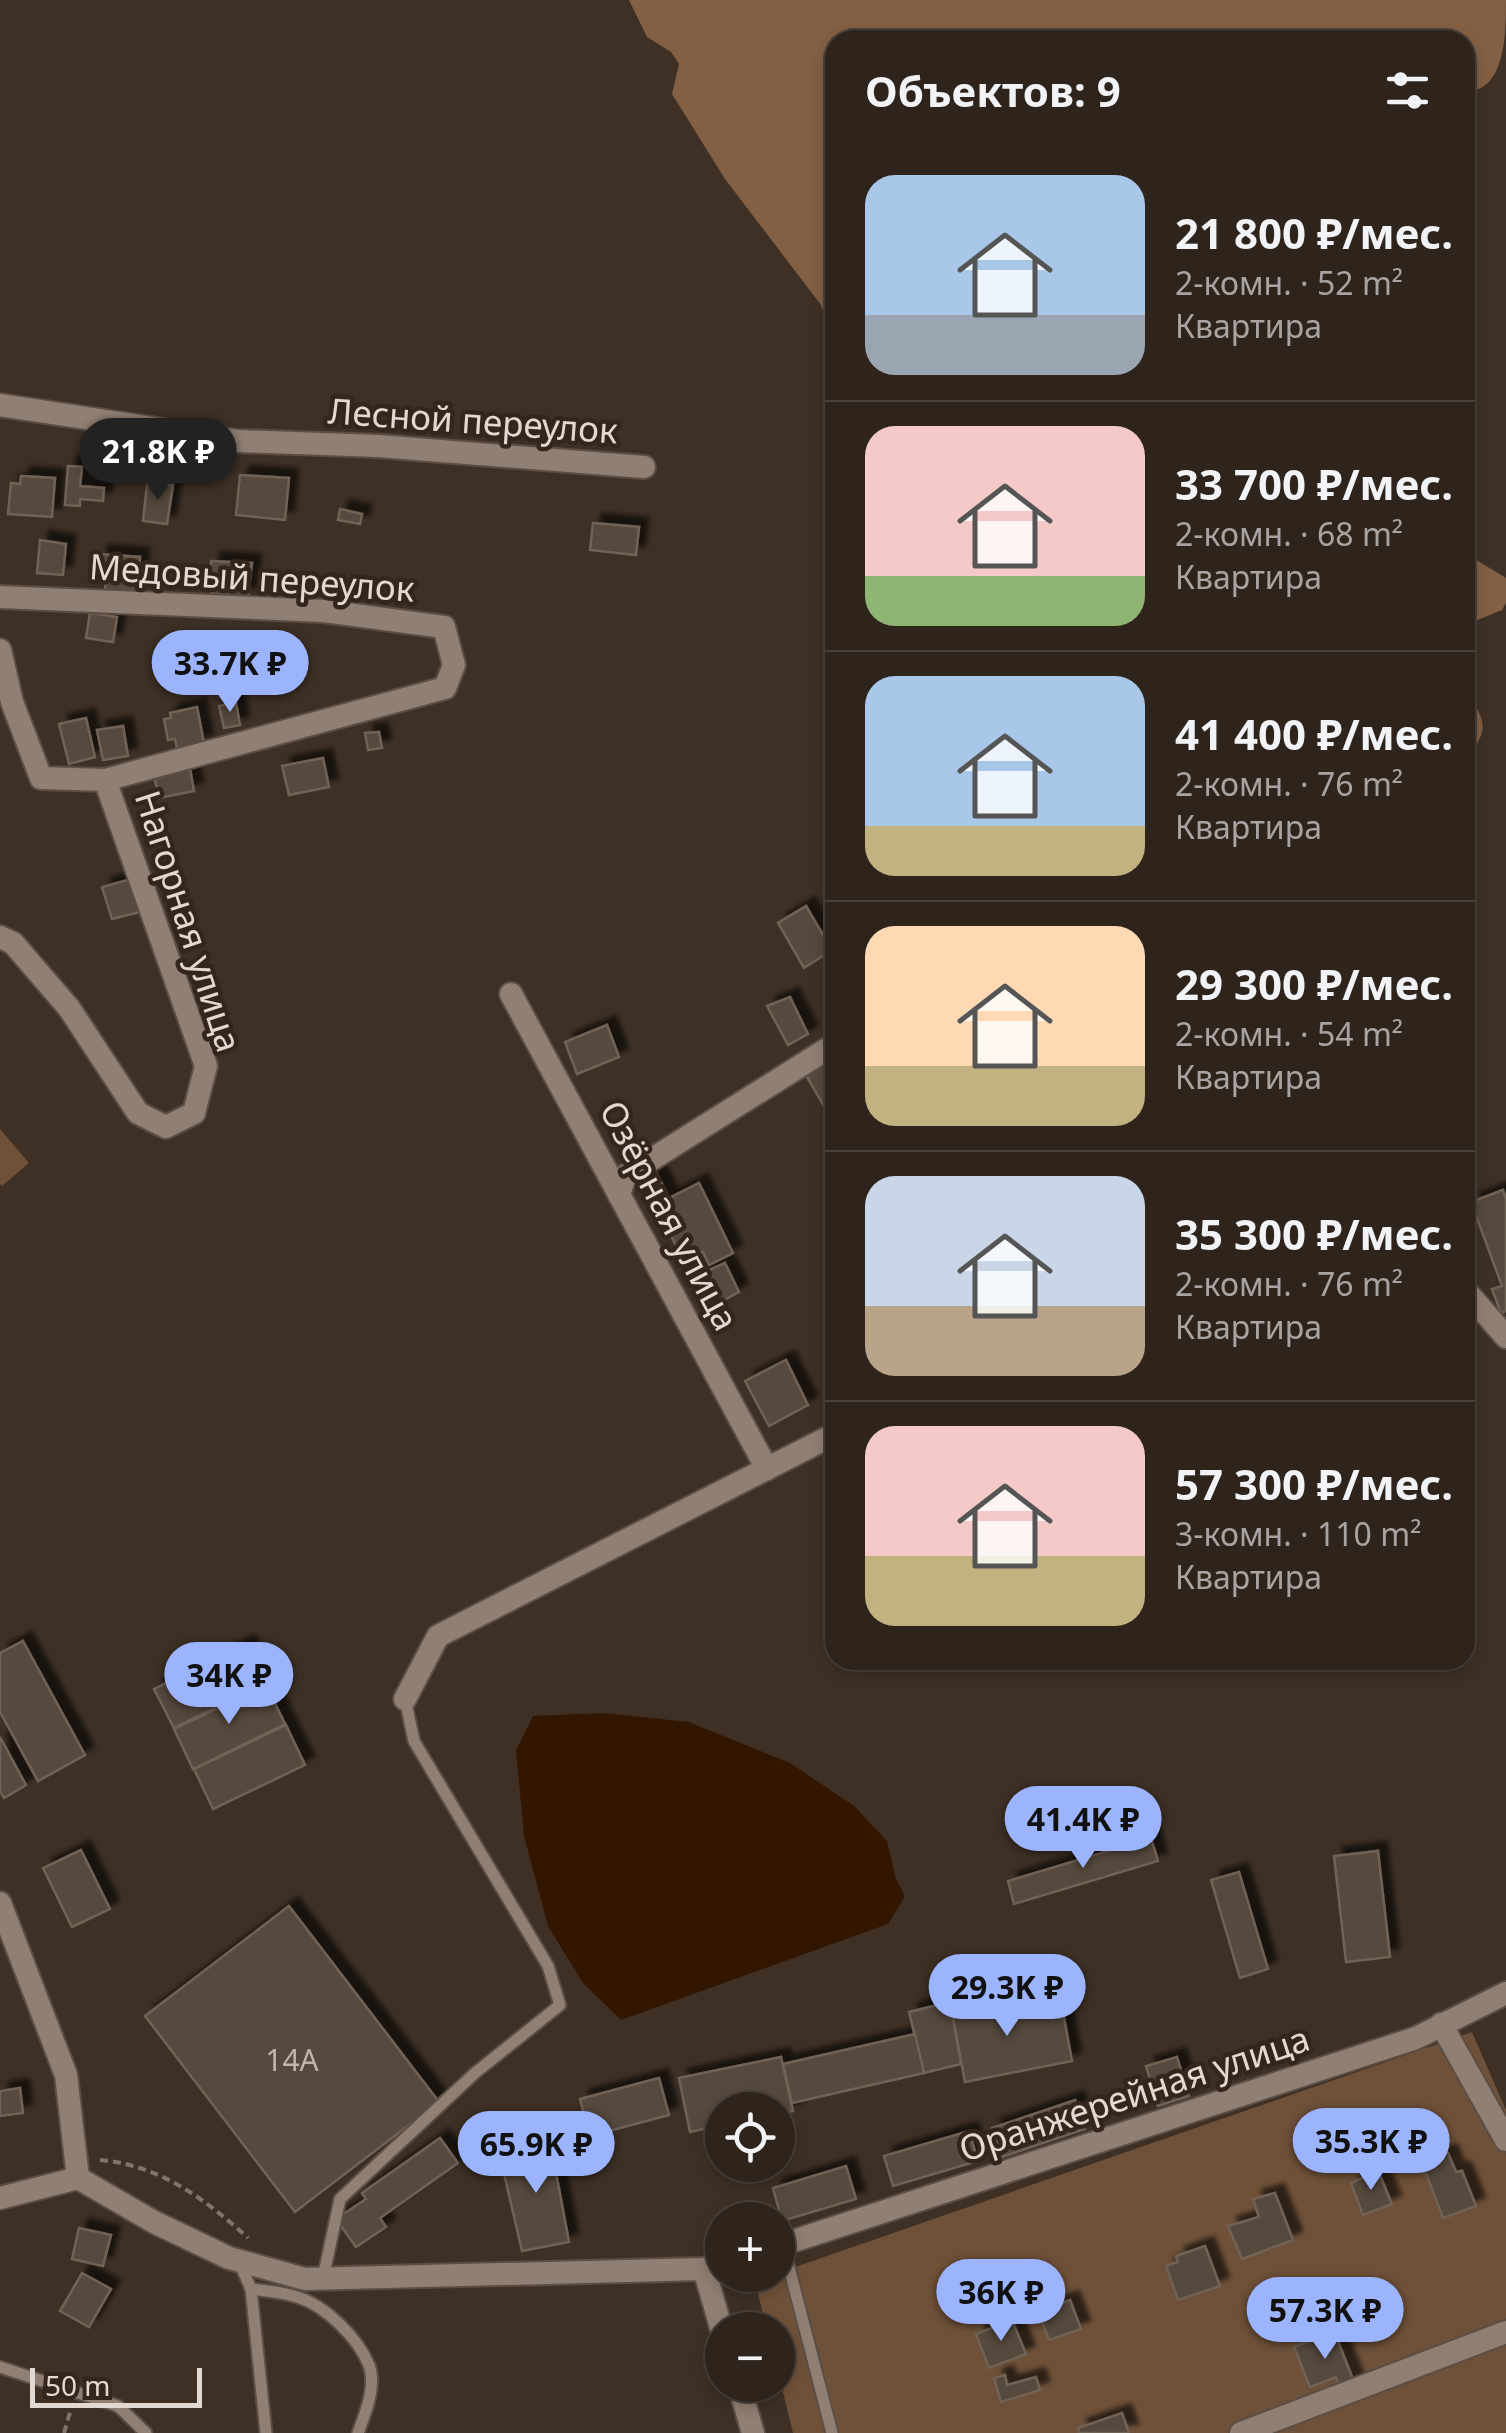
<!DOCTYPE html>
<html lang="ru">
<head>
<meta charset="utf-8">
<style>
	:root { --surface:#2e241c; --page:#3a3029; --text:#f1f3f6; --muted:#a7a4a3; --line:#49413b; --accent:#9cb4fd }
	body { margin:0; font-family:"Noto Sans",sans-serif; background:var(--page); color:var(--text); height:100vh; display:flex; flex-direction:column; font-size:38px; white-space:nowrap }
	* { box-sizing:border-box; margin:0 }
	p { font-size:32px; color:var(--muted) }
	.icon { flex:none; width:55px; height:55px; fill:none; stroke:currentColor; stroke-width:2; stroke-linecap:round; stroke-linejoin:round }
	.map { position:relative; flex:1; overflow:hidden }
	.drawer { position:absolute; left:825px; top:30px; width:650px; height:1640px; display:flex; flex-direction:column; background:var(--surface); border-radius:30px; box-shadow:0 5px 15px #0003,0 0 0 2px var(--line) }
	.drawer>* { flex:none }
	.controls { position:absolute; left:705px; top:2092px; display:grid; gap:20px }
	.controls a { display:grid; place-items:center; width:90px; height:90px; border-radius:50%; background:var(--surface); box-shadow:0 5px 15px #0003,0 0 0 2px var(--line); font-size:50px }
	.scale { position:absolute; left:30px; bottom:25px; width:172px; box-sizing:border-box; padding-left:10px; border:5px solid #e2d9d2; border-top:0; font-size:28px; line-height:35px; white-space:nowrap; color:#e2d9d2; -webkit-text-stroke:8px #34261c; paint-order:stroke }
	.price { position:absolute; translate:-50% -85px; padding:0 22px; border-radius:35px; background:var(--accent); color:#111; font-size:32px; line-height:65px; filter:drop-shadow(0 2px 5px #0008) }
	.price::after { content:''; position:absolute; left:50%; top:60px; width:30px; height:22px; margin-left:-15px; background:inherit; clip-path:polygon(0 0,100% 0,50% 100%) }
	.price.active { background:#222; color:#fff }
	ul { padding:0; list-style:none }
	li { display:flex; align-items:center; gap:30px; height:250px; padding:0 40px }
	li+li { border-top:2px solid var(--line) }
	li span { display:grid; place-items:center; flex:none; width:280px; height:200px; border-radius:30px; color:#555 }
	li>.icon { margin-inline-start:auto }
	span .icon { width:120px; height:120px; fill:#fffc; stroke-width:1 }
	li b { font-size:42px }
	h2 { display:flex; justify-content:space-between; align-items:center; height:120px; padding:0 40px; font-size:42px }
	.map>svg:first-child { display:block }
	.green { fill:#6f5139 }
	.forest { fill:#835f43 }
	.water { fill:#331600 }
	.building { fill:#57483d; stroke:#716256; stroke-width:2.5; filter:url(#shadow) }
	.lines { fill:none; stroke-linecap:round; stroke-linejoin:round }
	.service-casing { stroke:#5a4e45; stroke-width:15 }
	.minor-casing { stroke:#5a4e45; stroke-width:26 }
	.path { stroke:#80746b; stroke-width:4; stroke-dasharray:8 5; stroke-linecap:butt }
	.service { stroke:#907f73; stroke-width:11 }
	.minor { stroke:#907f73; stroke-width:22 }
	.labels { text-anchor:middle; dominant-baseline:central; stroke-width:9; stroke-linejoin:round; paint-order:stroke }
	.number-label { font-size:30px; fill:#bfb5ad }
	.street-label { font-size:35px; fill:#e2d9d2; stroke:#34261c }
</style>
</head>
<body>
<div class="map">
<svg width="1506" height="2433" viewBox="0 0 1506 2433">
	<defs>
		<filter id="shadow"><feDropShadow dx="9" dy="-9" stdDeviation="2.5" flood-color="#0009"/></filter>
	</defs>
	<rect width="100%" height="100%" fill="#3e3025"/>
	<g class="green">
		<path d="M0 1129 29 1163 2 1186 0 1184Z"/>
		<path d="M1472 2032 1506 2110V2433H793L778 2372V2330H767L755 2281Z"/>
	</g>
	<g class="forest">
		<path d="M629 0H1506C1506 32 1506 93 1465 91V40H835V341L821 305 725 179 672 94 679 64 671 52 647 37Z"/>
		<path d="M1465 553 1506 578V603L1502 610 1475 621 1465 620Z"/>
		<path d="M1465 691C1479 711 1491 724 1475 747L1465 746Z"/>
	</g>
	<path class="water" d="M603 1713 689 1722 790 1763 854 1806 887 1841 896 1879 905 1896 888 1924 621 2020 583 1983 548 1926 524 1836 516 1750 533 1716Z"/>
	<g class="building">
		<path d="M68 466 82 467 80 486 104 488 103 501 80 499V506L65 505Z"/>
		<path d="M240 475 289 478 285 520 236 515Z"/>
		<path d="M21 476 55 478 52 517 8 514 11 483 20 484Z"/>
		<path d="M147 484 173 485 167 524 143 521Z"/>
		<path d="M340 509 362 514 360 524 338 520Z"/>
		<path d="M593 523 639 527 636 555 590 550Z"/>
		<path d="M40 540 66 544 63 575 37 573Z"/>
		<path d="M99 554 140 557 137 595 105 593 106 574 98 573Z"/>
		<path d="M211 561 252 563 248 597 211 594Z"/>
		<path d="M90 613 117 617 113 642 86 638Z"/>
		<path d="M236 703 240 725 224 728 219 706Z"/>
		<path d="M197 707 204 743 177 749 175 739 168 740 164 719 171 718 170 713Z"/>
		<path d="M86 718 95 757 69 764 59 724Z"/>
		<path d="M123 726 128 756 103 760 97 730Z"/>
		<path d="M379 732 382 748 368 750 365 733Z"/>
		<path d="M323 758 329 787 289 795 282 766Z"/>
		<path d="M190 769 194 791 159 798 154 776Z"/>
		<path d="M135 878 144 911 112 919 102 887Z"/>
		<path d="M806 906 832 950 804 968 778 923Z"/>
		<path d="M790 997 808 1034 788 1045 767 1006Z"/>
		<path d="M607 1025 619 1057 577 1074 565 1042Z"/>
		<path d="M826 1058 831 1067 835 1064V1125L803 1070Z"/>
		<path d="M657 1174 669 1198 699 1183 733 1253 709 1265 703 1252 684 1262 644 1180Z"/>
		<path d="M1503 1190 1506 1199V1311L1501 1313 1492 1289 1502 1286 1471 1202Z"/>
		<path d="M725 1263 739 1292 709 1308 693 1277Z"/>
		<path d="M786 1360 808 1405 769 1426 745 1381Z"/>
		<path d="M23 1641 85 1755 38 1781 0 1712V1653Z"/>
		<path d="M246 1644 265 1684 174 1728 154 1689Z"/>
		<path d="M266 1685 285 1724 193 1769 174 1729Z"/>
		<path d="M286 1725 305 1765 213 1809 194 1769Z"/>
		<path d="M0 1737 26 1785 4 1798 0 1791Z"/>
		<path d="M1151 1838 1158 1861 1014 1904 1008 1881Z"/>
		<path d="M81 1850 110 1909 72 1927 43 1868Z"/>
		<path d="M1378 1851 1390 1957 1346 1962 1334 1856Z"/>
		<path d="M1239 1872 1268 1969 1240 1978 1211 1880Z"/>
		<path d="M289 1906 439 2102 295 2212 145 2016Z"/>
		<path d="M993 1994 998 2019 1062 2007 1072 2061 965 2082 950 2002Z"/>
		<path d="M950 2002 961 2064 924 2073 909 2012Z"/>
		<path d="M915 2034 924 2073 792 2103 783 2064Z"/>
		<path d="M781 2057 793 2111 778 2114V2110H722V2125L690 2132 679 2078Z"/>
		<path d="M1177 2057 1189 2096 1158 2106 1146 2066Z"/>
		<path d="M659 2078 669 2115 590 2136 580 2099Z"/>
		<path d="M20 2088 23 2113 0 2116V2091Z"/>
		<path d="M1075 2100 1085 2129 1002 2157 992 2128Z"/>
		<path d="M548 2130 569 2242 522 2251 502 2165Z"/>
		<path d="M969 2131 978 2161 893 2186 884 2156Z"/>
		<path d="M440 2138 458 2163 380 2218 386 2227 356 2247 336 2219 366 2199 362 2193Z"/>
		<path d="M1448 2153 1456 2172 1462 2171 1476 2206 1443 2218 1422 2163Z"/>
		<path d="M846 2166 856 2199 782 2221 773 2188Z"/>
		<path d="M1378 2171 1392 2204 1363 2215 1351 2183Z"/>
		<path d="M1275 2193 1293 2240 1242 2259 1228 2226 1259 2217 1253 2199Z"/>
		<path d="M79 2228 111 2235 103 2266 72 2259Z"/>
		<path d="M1205 2246 1220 2286 1178 2300 1166 2266 1178 2262 1176 2256Z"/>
		<path d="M82 2273 111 2289 89 2327 60 2311Z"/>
		<path d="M1070 2300 1081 2329 1049 2340 1038 2311Z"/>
		<path d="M1012 2320 1026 2354 989 2368 976 2334Z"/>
		<path d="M1334 2331 1356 2387 1342 2392 1336 2377 1310 2387 1294 2347Z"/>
		<path d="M1005 2375 1007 2385 1036 2377 1040 2390 1001 2402 994 2378Z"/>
		<path d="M1122 2413 1129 2433H1079L1078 2428Z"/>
	</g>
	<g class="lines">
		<g class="service-casing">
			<g id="service">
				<path d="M783 2244 832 2433"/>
				<path d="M240 2264 251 2289C266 2291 283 2292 297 2297 325 2305 358 2338 369 2365 377 2386 365 2414 358 2433"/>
				<path d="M323 2278 340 2199 475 2073 560 2005 548 1966 414 1741 405 1699"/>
				<path d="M251 2289 266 2433"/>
				<path d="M0 2367 118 2406 146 2433"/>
			</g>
		</g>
		<g class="minor-casing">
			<g id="minor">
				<path d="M0 405 237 441 378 446 644 467"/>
				<path d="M0 597 324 611 444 627 454 665 445 688 105 780"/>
				<path d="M0 650 12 702 41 778 105 780 206 1066 194 1113 166 1127 138 1113 69 1008 13 943 0 937"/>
				<path d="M511 994 767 1469"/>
				<path d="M619 1195 625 1176 835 1044"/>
				<path d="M1465 1290 1506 1337"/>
				<path d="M405 1699 438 1636 835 1434"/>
				<path d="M0 1903 66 2075 78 2178"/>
				<path d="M1441 2024 1506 2140"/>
				<path d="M0 2198 78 2178 154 2222 229 2258 305 2279 704 2269 722 2263"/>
				<path d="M778 2246 1416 2038 1506 1993"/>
				<path d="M704 2269 722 2331"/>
				<path d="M739 2385 753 2433"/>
				<path d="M1241 2433 1506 2332"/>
			</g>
		</g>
		<g class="path">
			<path d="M100 2160C160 2165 205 2199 248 2238"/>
			<path d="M64 2433 71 2409"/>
		</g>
		<use href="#service" class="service"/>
		<use href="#minor" class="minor"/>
	</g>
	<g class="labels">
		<g class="number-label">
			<text x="292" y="2059">14А</text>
		</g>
		<g class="street-label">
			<text transform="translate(473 420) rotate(4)">Лесной переулок</text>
			<text transform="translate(252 577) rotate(4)">Медовый переулок</text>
			<text transform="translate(189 921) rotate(72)">Нагорная улица</text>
			<text transform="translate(670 1215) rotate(62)">Озёрная улица</text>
			<text transform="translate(1134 2093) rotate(-18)">Оранжерейная улица</text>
		</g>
	</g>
</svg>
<div class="controls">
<a><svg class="icon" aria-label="locate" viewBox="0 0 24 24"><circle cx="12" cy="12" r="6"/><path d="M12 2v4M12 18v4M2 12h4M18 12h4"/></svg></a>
<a>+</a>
<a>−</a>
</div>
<div class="scale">50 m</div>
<b class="price active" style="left:158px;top:503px">21.8K ₽</b>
<b class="price" style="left:230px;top:715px">33.7K ₽</b>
<b class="price" style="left:229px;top:1727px">34K ₽</b>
<b class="price" style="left:1083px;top:1871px">41.4K ₽</b>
<b class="price" style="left:1007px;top:2039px">29.3K ₽</b>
<b class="price" style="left:1371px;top:2193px">35.3K ₽</b>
<b class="price" style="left:536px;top:2196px">65.9K ₽</b>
<b class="price" style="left:1001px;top:2344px">36K ₽</b>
<b class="price" style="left:1325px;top:2362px">57.3K ₽</b>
<section class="drawer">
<h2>Объектов: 9<svg class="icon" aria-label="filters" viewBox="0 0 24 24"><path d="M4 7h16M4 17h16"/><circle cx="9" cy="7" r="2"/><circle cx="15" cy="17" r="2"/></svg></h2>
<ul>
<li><span style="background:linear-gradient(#a9c7e8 70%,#9aa5b1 0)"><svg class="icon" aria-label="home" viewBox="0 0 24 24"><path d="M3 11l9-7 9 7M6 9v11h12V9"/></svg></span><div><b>21 800 ₽/мес.</b><p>2-комн. · 52 m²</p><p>Квартира</p></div></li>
<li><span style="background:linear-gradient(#f6c9c9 75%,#8fb573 0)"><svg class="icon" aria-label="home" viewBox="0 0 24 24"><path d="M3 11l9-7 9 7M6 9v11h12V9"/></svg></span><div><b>33 700 ₽/мес.</b><p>2-комн. · 68 m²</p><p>Квартира</p></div></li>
<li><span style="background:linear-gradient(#a9c7e8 75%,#c2b280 0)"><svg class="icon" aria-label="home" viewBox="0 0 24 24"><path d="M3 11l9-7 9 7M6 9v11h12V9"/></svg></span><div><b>41 400 ₽/мес.</b><p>2-комн. · 76 m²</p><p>Квартира</p></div></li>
<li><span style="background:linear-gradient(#ffd9b3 70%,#c2b280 0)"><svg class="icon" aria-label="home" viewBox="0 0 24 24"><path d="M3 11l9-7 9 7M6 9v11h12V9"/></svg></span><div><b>29 300 ₽/мес.</b><p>2-комн. · 54 m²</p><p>Квартира</p></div></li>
<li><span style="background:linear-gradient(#c9d6e8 65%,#b9a48a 0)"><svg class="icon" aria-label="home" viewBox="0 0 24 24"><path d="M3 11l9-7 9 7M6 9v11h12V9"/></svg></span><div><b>35 300 ₽/мес.</b><p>2-комн. · 76 m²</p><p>Квартира</p></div></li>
<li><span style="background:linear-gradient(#f6c9c9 65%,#c2b280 0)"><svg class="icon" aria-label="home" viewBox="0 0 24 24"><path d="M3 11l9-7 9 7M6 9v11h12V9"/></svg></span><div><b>57 300 ₽/мес.</b><p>3-комн. · 110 m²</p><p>Квартира</p></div></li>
</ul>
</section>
</div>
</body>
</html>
